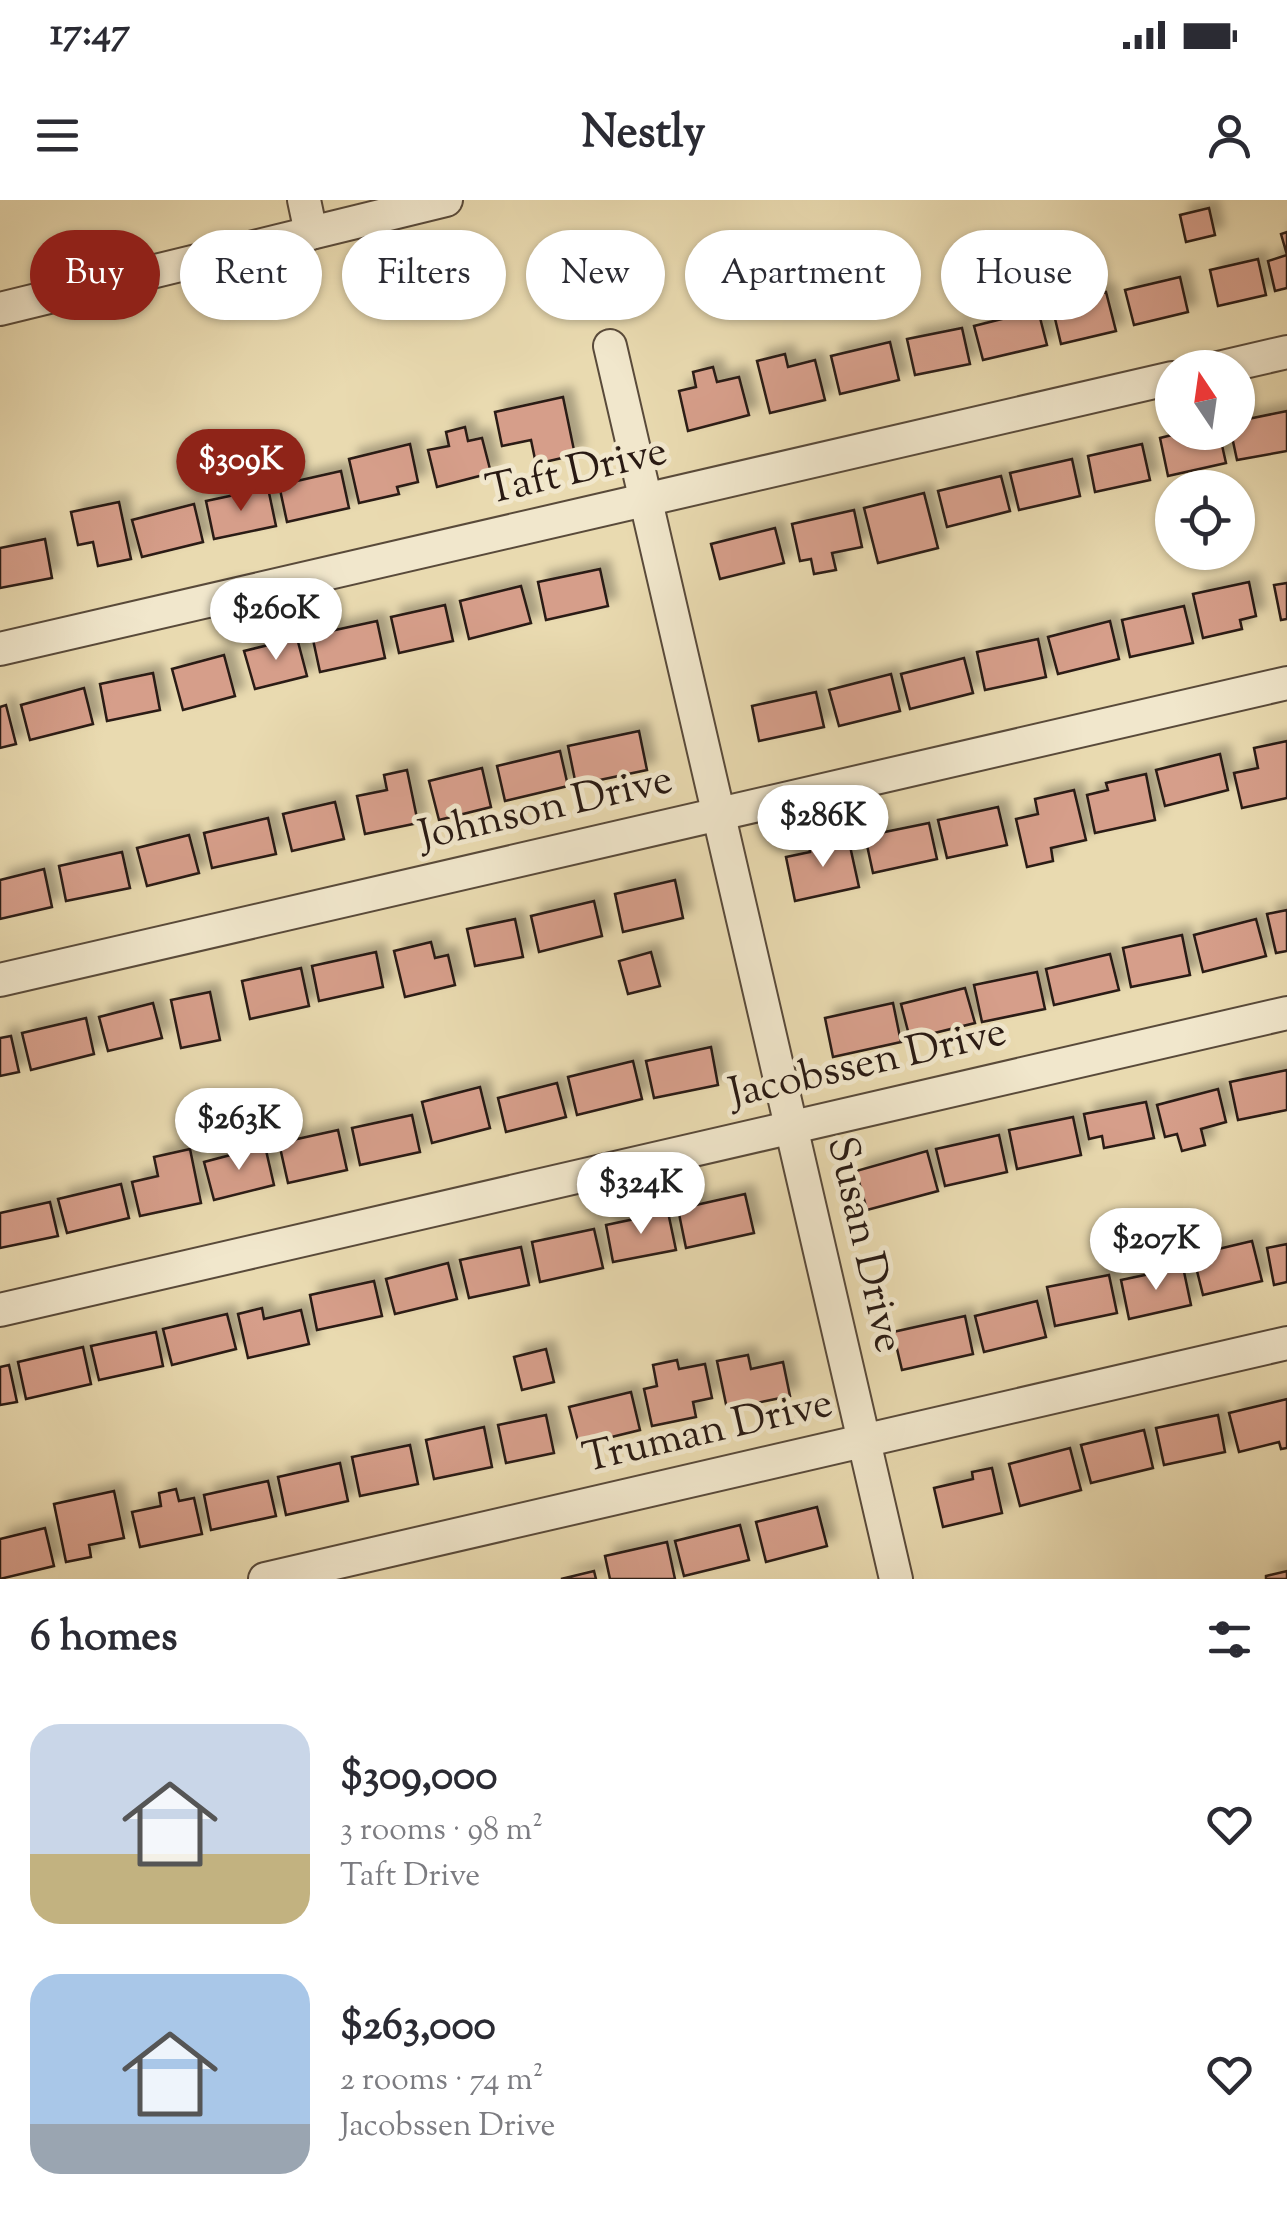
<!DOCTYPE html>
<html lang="en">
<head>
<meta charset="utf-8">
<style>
	:root { --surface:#fff; --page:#f7f7f7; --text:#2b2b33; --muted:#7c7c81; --accent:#8f2418 }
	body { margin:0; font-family:"Sorts Mill Goudy",serif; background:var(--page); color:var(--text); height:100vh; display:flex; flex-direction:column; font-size:38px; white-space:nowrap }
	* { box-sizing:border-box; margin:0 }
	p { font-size:32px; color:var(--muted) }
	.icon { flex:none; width:55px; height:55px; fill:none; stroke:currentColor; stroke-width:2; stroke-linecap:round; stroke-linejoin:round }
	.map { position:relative; height:1379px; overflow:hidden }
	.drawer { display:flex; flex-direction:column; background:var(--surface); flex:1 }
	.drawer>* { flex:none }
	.hud { position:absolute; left:30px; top:30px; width:1228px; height:90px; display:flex; gap:20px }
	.needle { width:65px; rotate:347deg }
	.controls { position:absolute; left:1155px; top:150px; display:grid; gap:20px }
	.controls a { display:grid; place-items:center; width:100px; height:100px; border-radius:50%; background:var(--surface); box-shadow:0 2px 8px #0004; font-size:50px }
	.price { position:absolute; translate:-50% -85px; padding:0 22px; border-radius:35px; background:#fff; color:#222; font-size:32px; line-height:65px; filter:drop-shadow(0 2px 5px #0008) }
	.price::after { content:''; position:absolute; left:50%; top:60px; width:30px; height:22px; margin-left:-15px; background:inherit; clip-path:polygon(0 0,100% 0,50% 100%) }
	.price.selected { background:var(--accent); color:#fff }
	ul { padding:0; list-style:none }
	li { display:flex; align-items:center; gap:30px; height:250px; padding:0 30px }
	li span { display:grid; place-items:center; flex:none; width:280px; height:200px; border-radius:30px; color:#555 }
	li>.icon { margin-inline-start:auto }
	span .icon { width:120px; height:120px; fill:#fffc; stroke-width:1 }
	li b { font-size:42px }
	h2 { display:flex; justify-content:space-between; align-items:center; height:120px; padding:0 30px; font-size:42px }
	.pill { padding:0 35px; border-radius:45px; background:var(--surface); box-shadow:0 2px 8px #0004; font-size:35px; line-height:90px }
	.pill.selected { background:var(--accent); color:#fff }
	.status { display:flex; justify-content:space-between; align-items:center; height:70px; padding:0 50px; background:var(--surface); direction:ltr }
	.status svg { height:28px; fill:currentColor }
	header { display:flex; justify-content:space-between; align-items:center; height:130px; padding:0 30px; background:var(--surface); font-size:45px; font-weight:700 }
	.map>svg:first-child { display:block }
	.building { fill:#d69e8a; stroke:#291a13; stroke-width:2.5; filter:url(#shadow) }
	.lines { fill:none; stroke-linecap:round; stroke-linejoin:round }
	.minor-casing { stroke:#594a3a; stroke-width:36 }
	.minor { stroke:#f1e7cc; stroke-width:32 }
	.labels { text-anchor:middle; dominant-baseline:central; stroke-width:10; stroke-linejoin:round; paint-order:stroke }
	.street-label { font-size:42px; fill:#291a13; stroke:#f1e7cc }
</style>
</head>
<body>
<div class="status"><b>17:47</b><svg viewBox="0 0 49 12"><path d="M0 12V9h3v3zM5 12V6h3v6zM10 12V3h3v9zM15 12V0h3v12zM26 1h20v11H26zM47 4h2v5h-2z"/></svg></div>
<header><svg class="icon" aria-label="menu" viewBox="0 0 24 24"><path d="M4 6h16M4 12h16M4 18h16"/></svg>Nestly<svg class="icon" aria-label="person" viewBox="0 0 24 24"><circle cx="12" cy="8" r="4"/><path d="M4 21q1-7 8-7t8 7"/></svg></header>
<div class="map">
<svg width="1287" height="1379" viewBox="0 0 1287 1379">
	<defs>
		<filter id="shadow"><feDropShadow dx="9" dy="-9" stdDeviation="5" flood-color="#0004"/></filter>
	</defs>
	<rect width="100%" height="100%" fill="#e9dab0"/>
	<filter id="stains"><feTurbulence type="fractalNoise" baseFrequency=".002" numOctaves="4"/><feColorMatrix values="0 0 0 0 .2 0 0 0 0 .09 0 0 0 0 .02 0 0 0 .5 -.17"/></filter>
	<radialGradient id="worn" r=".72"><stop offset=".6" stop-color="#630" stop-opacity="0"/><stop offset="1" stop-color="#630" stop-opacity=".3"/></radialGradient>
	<g class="building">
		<path d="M1209 8 1215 35 1186 42 1180 15Z"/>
		<path d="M1287 32V88L1275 91 1268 61 1287 55 1281 34Z"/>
		<path d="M1258 59 1266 95 1218 106 1210 70Z"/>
		<path d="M1180 77 1188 112 1134 125 1125 90Z"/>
		<path d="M1106 92 1116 131 1061 144 1052 106Z"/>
		<path d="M1038 110 1047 145 983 160 974 126Z"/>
		<path d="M962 128 970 164 915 175 907 139Z"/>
		<path d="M890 142 899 180 840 194 831 156Z"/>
		<path d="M785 154 788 167 815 160 825 200 770 213 757 161Z"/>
		<path d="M713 167 717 182 739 177 749 215 688 231 679 191 696 187 693 172Z"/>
		<path d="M563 197 575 255 536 264 531 240 502 246 495 212Z"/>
		<path d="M1287 211V251L1237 260 1231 232H1238V221Z"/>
		<path d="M465 227 468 241 482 238 491 273 437 287 428 250 449 246 446 232Z"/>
		<path d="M1184 232H1219L1226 263 1168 276 1160 238Z"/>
		<path d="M410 244 418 282 397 287 399 294 359 303 349 259Z"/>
		<path d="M1142 244 1150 280 1095 292 1088 256Z"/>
		<path d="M1072 259 1080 296 1019 310 1010 273Z"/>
		<path d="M341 271 349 308 287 322 279 285Z"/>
		<path d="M1001 276 1010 311 947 327 938 291Z"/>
		<path d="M268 288 276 326 214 339 206 301Z"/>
		<path d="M924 293 938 348 878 363 864 308Z"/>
		<path d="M119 302 131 359 98 366 93 342 78 345 71 312Z"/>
		<path d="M194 304 203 342 142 357 132 320Z"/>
		<path d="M854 310 862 347 832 353 836 370 814 374 811 359 800 361 792 324Z"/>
		<path d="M775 328 784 363 720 379 711 344Z"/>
		<path d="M45 339 52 378 0 388V348Z"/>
		<path d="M600 369 608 406 546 420 538 382Z"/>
		<path d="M1249 382 1256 416 1240 420 1242 429 1203 438 1193 394Z"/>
		<path d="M1287 383V419L1281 420 1274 385Z"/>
		<path d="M521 386 531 423 469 439 460 401Z"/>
		<path d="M445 405 453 441 399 453 391 417Z"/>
		<path d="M1184 406 1193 443 1130 457 1122 420Z"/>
		<path d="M377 421 385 458 320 472 312 435Z"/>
		<path d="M1110 421 1119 459 1058 474 1048 437Z"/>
		<path d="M297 438 307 476 255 489 244 451Z"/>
		<path d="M1038 439 1046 477 985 490 977 452Z"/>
		<path d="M224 455 235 496 183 510 172 469Z"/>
		<path d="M964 458 973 493 910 509 901 474Z"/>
		<path d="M153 473 160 510 107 521 100 484Z"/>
		<path d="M891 474 900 511 839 526 829 490Z"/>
		<path d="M84 488 93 524 30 540 21 505Z"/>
		<path d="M816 492 824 527 759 541 752 506Z"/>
		<path d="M6 505 16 544 0 548V507Z"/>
		<path d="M639 531 647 570 576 585 568 546Z"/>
		<path d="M1287 541V598L1242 608 1234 573 1258 568 1254 548Z"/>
		<path d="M560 551 568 586 505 601 497 566Z"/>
		<path d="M1220 554 1228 590 1165 606 1156 570Z"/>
		<path d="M482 568 491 607 439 620 429 581Z"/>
		<path d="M407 570 418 623 365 634 357 596 387 590 384 575Z"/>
		<path d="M1146 574 1155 620 1095 633 1087 595 1108 590 1106 583Z"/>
		<path d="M1074 590 1086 640 1051 648 1053 661 1027 667 1016 619 1038 614 1035 599Z"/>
		<path d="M335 602 344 639 292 651 283 614Z"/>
		<path d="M998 607 1007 645 947 658 938 620Z"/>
		<path d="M268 618 276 654 212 668 204 633Z"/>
		<path d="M929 623 937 659 873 673 865 636Z"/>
		<path d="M189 635 199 673 147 686 137 648Z"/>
		<path d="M848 637 859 687 795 701 786 657 810 652 809 645Z"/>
		<path d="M122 652 130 688 66 701 59 666Z"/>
		<path d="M44 669 52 707 0 719V680Z"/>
		<path d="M675 680 683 718 623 732 615 694Z"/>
		<path d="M594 701 602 736 539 752 531 716Z"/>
		<path d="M1287 710V751L1276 753 1267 714Z"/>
		<path d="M515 719 523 757 475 766 467 729Z"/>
		<path d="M1256 719 1266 756 1203 772 1194 735Z"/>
		<path d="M1182 735 1190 775 1131 787 1123 748Z"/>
		<path d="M431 742 435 758 448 755 455 785 405 797 394 751Z"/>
		<path d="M376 752 383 787 319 801 312 766Z"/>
		<path d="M651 752 660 786 628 794 619 761Z"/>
		<path d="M1110 754 1119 790 1054 805 1046 769Z"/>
		<path d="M301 768 309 806 250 819 242 781Z"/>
		<path d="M1037 772 1045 809 982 822 974 785Z"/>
		<path d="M965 788 975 823 910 839 901 804Z"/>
		<path d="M210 792 220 840 181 848 171 800Z"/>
		<path d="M153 803 162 838 108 851 99 817Z"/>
		<path d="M893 803 901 842 833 857 825 818Z"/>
		<path d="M86 818 94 854 31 870 22 833Z"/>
		<path d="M11 836 19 872 0 876V838Z"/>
		<path d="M711 847 718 885 654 898 646 861Z"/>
		<path d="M633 861 642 899 577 915 568 877Z"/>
		<path d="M1287 870V910L1238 920 1230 882Z"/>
		<path d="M557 883 566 917 506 932 498 898Z"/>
		<path d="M480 887 490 928 432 943 422 902Z"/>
		<path d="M1218 889 1226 922 1201 929 1205 945 1182 951 1177 934 1165 937 1157 905Z"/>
		<path d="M1146 902 1154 938 1104 948 1102 936 1089 939 1084 914Z"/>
		<path d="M412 915 420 952 360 965 352 928Z"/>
		<path d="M1073 917 1081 955 1017 969 1009 930Z"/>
		<path d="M338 930 347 970 288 983 279 943Z"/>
		<path d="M999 935 1007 972 945 986 936 949Z"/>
		<path d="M265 946 274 985 214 1000 204 962Z"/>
		<path d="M190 949 201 1003 140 1016 132 982 158 976 154 957Z"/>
		<path d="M927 951 938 991 867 1010 856 971Z"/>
		<path d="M121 984 129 1018 67 1033 58 999Z"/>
		<path d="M745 994 754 1033 686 1048 678 1009Z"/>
		<path d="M50 1002 58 1036 0 1048V1013Z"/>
		<path d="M668 1012 676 1050 613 1062 606 1025Z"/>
		<path d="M594 1029 603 1068 540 1082 532 1042Z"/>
		<path d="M1252 1041 1262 1081 1203 1095 1193 1055Z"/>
		<path d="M1287 1044V1082L1274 1085 1267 1048Z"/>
		<path d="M521 1047 529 1085 469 1098 460 1060Z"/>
		<path d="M448 1063 457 1099 395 1114 386 1079Z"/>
		<path d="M1183 1067 1191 1105 1129 1119 1121 1080Z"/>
		<path d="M1109 1075 1117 1113 1055 1126 1047 1087Z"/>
		<path d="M374 1081 382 1116 317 1130 310 1095Z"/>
		<path d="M1037 1101 1046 1137 984 1152 975 1116Z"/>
		<path d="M262 1108 264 1119 301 1110 309 1144 248 1158 238 1114Z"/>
		<path d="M227 1114 236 1149 172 1165 163 1129Z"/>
		<path d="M965 1116 973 1154 902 1170 893 1132Z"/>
		<path d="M156 1132 163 1166 99 1180 91 1146Z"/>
		<path d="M83 1147 91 1184 26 1199 18 1162Z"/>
		<path d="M546 1149 554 1182 522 1190 514 1157Z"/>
		<path d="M748 1155 751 1169 783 1162 790 1196 727 1209 717 1161Z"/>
		<path d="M677 1160 679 1169 705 1164 712 1198 693 1202 696 1217 652 1226 644 1189 657 1186 653 1165Z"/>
		<path d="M9 1165 17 1202 0 1205V1167Z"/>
		<path d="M631 1192 640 1230 579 1245 569 1207Z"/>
		<path d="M1287 1199V1248L1281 1249 1279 1242 1239 1252 1229 1213Z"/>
		<path d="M546 1215 554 1253 506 1263 498 1225Z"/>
		<path d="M1218 1215 1225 1252 1164 1265 1156 1228Z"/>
		<path d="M484 1227 492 1267 434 1279 426 1240Z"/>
		<path d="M1144 1230 1153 1268 1091 1283 1081 1245Z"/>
		<path d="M410 1245 418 1284 360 1296 352 1257Z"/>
		<path d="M1070 1248 1081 1290 1020 1306 1009 1264Z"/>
		<path d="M340 1263 348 1301 286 1315 278 1277Z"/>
		<path d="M992 1268 1002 1313 943 1327 934 1288 973 1279 972 1272Z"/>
		<path d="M268 1281 276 1316 211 1330 204 1295Z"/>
		<path d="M176 1289 179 1301 194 1298 202 1334 140 1347 132 1312 161 1306 159 1293Z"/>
		<path d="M114 1291 124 1338 89 1345 91 1357 66 1362 54 1304Z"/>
		<path d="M817 1307 827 1346 766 1362 756 1322Z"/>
		<path d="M740 1325 749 1360 684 1376 675 1341Z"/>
		<path d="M45 1328 54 1366 0 1379V1339Z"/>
		<path d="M667 1342 675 1379H610L605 1356Z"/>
		<path d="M594 1371 596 1379H561Z"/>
		<path d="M1287 1371V1379H1266V1376Z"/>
	</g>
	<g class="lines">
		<g class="minor-casing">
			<g id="minor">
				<path d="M311 33 446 0"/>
				<path d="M0 109 311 33 304 0"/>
				<path d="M610 146 896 1379"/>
				<path d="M1218 168 1287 152"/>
				<path d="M0 449 1172 178"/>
				<path d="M0 780 1287 483"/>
				<path d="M0 1110 1287 813"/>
				<path d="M265 1379 1287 1143"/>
			</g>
		</g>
		<use href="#minor" class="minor"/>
	</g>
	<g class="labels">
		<g class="street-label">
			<text transform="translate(577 273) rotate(-13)">Taft Drive</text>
			<text transform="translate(546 610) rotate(-13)">Johnson Drive</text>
			<text transform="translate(868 865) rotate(-13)">Jacobssen Drive</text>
			<text transform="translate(863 1045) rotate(77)">Susan Drive</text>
			<text transform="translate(708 1233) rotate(-13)">Truman Drive</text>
		</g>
	</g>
	<rect width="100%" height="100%" filter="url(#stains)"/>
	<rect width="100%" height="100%" fill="url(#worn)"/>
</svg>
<div class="controls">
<a><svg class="needle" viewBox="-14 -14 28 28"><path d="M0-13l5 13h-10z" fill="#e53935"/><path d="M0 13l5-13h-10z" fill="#7c7c81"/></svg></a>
<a><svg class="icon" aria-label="locate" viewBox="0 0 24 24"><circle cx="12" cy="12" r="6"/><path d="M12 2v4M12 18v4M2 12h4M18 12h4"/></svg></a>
</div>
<b class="price selected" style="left:241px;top:314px">$309K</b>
<b class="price" style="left:276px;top:463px">$260K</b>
<b class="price" style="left:823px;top:670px">$286K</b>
<b class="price" style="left:239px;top:973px">$263K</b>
<b class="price" style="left:641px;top:1037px">$324K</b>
<b class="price" style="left:1156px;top:1093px">$207K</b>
<div class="hud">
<a class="pill selected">Buy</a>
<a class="pill">Rent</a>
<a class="pill">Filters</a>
<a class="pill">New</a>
<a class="pill">Apartment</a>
<a class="pill">House</a>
</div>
</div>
<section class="drawer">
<h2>6 homes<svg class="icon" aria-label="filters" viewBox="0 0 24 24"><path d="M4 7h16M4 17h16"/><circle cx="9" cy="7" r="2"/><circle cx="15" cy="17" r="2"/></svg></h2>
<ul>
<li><span style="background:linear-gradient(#c9d6e8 65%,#c2b280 0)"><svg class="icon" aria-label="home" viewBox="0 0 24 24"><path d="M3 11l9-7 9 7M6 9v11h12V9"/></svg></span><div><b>$309,000</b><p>3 rooms · 98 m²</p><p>Taft Drive</p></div><svg class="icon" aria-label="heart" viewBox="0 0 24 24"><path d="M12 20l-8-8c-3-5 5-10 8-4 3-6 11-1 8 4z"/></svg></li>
<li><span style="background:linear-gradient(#a9c7e8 75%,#9aa5b1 0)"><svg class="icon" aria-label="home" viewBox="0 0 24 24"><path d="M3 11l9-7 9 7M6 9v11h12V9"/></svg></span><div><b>$263,000</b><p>2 rooms · 74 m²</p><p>Jacobssen Drive</p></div><svg class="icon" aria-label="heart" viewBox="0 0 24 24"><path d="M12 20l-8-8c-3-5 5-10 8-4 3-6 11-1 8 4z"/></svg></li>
</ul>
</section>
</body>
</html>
